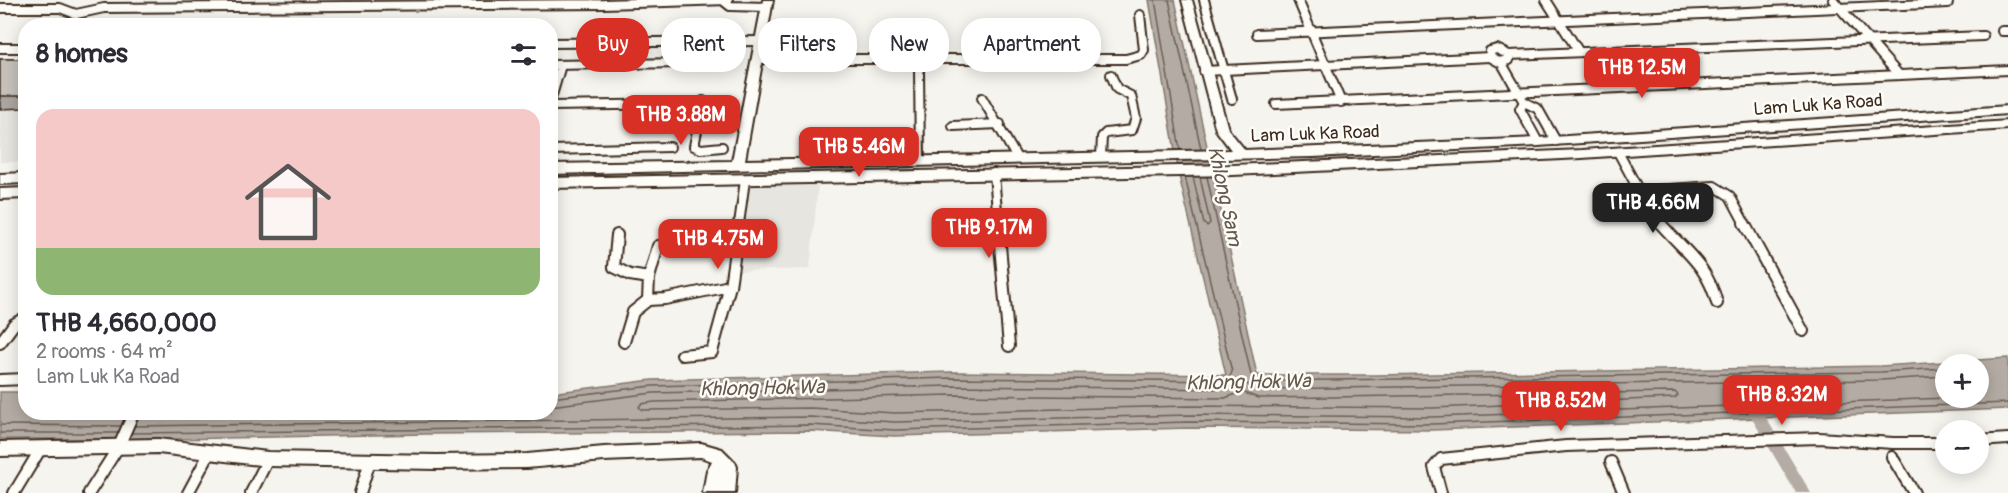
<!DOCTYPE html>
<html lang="en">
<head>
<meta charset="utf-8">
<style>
	:root { --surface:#fff; --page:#f7f7f7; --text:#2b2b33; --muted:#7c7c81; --line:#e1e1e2; --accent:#d93025 }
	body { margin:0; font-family:Pangolin,sans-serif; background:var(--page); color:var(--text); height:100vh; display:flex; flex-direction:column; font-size:22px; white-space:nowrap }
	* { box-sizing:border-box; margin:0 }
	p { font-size:20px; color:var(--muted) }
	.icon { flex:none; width:33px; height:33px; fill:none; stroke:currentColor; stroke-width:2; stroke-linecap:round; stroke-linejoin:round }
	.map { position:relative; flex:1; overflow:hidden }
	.side { position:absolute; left:18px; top:18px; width:540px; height:402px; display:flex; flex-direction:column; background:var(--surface); border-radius:24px; box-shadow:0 3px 15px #0003 }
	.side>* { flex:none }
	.guide { position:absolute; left:576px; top:18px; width:570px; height:54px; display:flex; gap:12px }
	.controls { position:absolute; left:1935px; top:354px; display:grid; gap:12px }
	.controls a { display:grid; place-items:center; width:54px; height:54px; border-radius:50%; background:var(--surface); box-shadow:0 3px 15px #0003; font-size:30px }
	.price { position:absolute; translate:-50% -51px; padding:0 14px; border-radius:12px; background:var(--accent); color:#fff; font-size:20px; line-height:39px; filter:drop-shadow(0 2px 3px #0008) }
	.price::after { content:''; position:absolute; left:50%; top:36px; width:18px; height:14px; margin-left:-9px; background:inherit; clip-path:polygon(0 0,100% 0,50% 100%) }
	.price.selected { background:#222; color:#fff }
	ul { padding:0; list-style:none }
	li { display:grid; align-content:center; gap:12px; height:318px; padding:0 18px }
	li+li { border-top:2px solid var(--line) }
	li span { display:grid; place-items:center; height:186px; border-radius:18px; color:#555 }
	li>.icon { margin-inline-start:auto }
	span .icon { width:108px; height:108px; fill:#fffc; stroke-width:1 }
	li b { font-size:26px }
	h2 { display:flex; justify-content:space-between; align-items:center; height:72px; padding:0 18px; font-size:26px }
	.tag { padding:0 21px; border-radius:24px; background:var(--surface); box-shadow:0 3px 15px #0003; font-size:21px; line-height:54px }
	.tag.selected { background:var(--accent); color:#fff }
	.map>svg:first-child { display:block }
	.built { fill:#e7e5df }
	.water { fill:#b4aca4; stroke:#84786e; stroke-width:1.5; fill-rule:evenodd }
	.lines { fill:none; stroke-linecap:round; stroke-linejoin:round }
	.shore { stroke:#6b5e54; stroke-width:1.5 }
	.canal { fill:#b4aca4; fill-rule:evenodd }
	.street-far1-casing { stroke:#3b2a1e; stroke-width:12 }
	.street-casing { stroke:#3b2a1e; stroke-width:14 }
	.secondary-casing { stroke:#3b2a1e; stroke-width:4 }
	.street-far1 { stroke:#fdfcf7; stroke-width:8 }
	.street { stroke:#fdfcf7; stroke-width:10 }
	.secondary { fill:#fdfcf7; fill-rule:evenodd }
	.wall { fill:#aba6a1; stroke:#3b2a1e; stroke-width:1.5 }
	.building { fill:#c7c1bb; stroke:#3b2a1e; stroke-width:1.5 }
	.labels { text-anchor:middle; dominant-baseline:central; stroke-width:5; stroke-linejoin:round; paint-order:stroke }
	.street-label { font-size:18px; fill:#3b2a1e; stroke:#fdfcf7 }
	.water-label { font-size:20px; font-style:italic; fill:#65584d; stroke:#fdfcf7 }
</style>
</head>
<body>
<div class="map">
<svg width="2008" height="493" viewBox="0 0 2008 493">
	<rect width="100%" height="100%" fill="#f5f4ee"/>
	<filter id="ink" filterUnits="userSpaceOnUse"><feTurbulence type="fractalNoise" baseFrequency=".0167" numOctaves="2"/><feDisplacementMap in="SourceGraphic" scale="12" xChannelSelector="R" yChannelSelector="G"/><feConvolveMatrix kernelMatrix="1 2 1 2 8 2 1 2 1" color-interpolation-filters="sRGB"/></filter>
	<g filter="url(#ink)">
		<g class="built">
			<rect x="0" y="69" width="25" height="93"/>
			<path d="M818 184 810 269 736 271 749 185Z"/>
		</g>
		<path class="water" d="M1149 0H1175L1257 375H1376L1881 366 2008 358V409L1432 430 1189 428 894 436 810 431 426 434 174 439H0V392H25L26 412H550L551 393 652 380 952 372 1226 375 1180 180ZM1946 364H1978V398H1946Z"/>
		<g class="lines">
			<g class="shore">
				<path d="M1155 0 1180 150"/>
				<path d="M1169 0 1201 149"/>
				<path d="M1193 177 1204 224 1207 226 1210 223 1200 177"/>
				<path d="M1207 177 1251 375 1256 381 1881 372 1946 368"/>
				<path d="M1242 392 1258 398 1675 392 1678 395 1675 398 1432 408 1189 406 895 413 811 408 642 410 639 407 641 404 654 402 952 395 1225 398Z"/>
				<path d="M550 398 652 386 952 378 1228 381 1232 372 1185 177"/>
				<path d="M550 406 653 393 952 386 1226 389 1241 378 1249 386 1257 389 1881 380 1946 376"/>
				<path d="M36 412 39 416 125 417"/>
				<path d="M139 417 367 412"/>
				<path d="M0 425 121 426"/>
				<path d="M135 426 810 417 895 422 1189 415 1432 417 1948 398"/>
				<path d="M0 433H118"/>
				<path d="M132 433 810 425 895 430 1189 422 1432 424 2008 403"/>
			</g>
			<path class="canal" d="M1751 399 1756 401 1811 493H1796L1744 405 1746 401Z"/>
			<g class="street-far1-casing">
				<g id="street-far1">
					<path d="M1204 0 1232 99"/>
					<path d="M1298 0 1341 102"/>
					<path d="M1546 0 1579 52"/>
					<path d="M1833 0 1899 75"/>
					<path d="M725 2 730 6 767 7"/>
					<path d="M0 8H60L76 14 104 8 604 4 728 0"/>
					<path d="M2002 31H2008"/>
					<path d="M1257 34 1948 3"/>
					<path d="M761 36 836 37"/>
					<path d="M550 43 761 41"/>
					<path d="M0 48H26"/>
					<path d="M1497 49 1509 55V60L1499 62 1490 57V51Z"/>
					<path d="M1509 55 1983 36"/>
					<path d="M757 59H1126L1141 55 1144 50 1140 15"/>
					<path d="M1501 62 1524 102 1538 109 1556 141"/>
					<path d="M550 65 685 63"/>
					<path d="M919 70 920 161"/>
					<path d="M1204 71 1490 57"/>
					<path d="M982 98 1017 158"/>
					<path d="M703 101 694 146 701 149 722 147"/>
					<path d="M550 102 561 65"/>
					<path d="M1524 102 1520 109 1538 142"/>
					<path d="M1276 104 2008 70"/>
					<path d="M550 106 680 104"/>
					<path d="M953 126 1000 124"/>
					<path d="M550 150 670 147"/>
					<path d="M1618 152 1645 202 1661 224"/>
					<path d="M1101 157 1102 137 1106 133 1132 130 1136 118 1131 96 1117 89 1111 75"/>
					<path d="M994 173 998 224"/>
					<path d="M1639 191 1714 186 1730 196 1745 224"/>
					<path d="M739 224 745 180"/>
				</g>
			</g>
			<g class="street-casing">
				<g id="street">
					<path d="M998 223 1009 346"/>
					<path d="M1660 223C1684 251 1707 264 1717 303"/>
					<path d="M1744 223 1803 331"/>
					<path d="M617 235 614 267 630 275 649 278 648 300 665 299 730 286"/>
					<path d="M649 278 658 246"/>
					<path d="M624 342 633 312 648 300"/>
					<path d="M0 343 14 324 26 317"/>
					<path d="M682 355 712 352 730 286 739 223"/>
					<path d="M0 380 26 379"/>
					<path d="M1978 441 2008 439"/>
					<path d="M1892 457 1914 493"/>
					<path d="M1611 462 1624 493"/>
					<path d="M14 493 40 450"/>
					<path d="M89 493 119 446 134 412"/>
					<path d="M188 493 210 452"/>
					<path d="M251 493 268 459"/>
					<path d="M360 493 370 461"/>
					<path d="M1441 493 1434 467 1441 459 1566 446 1819 438 1893 443H1946"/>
				</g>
			</g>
			<g class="secondary-casing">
				<g id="secondary">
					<path d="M763 0H773L745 160 1231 150 1216 130 1182 0H1192L1228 129 1245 150 1538 138 2008 106V114L1538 146 1313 157 550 174V164L732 161Z"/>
					<path d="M2008 121V129L1582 158 1233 175 550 188V178L1233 165 1582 150Z"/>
					<path d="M26 173V183L0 184V174Z"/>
					<path d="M26 188V198L0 199V189Z"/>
					<path d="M158 439 268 452 436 455 527 454 604 447 701 443 722 449 735 462 737 467 735 493H703L707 470 712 461 701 457 604 461 527 468 436 469 268 466 158 453 0 456V442Z"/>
				</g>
			</g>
			<use href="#street-far1" class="street-far1"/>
			<use href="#street" class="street"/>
			<use href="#secondary" class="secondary"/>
		</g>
		<path class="wall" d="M0 59H26V108L0 109Z"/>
		<rect class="building" x="0" y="59" width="26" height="37"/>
	</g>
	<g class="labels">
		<g class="street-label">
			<text transform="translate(1818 105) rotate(-4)">Lam Luk Ka Road</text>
			<text transform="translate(1315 134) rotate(-2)">Lam Luk Ka Road</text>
		</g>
		<g class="water-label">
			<text transform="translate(1225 196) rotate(78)">Khlong Sam</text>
			<text transform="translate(1248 382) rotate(-1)">Khlong Hok Wa</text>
			<text transform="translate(762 388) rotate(-1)">Khlong Hok Wa</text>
		</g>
	</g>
</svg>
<div class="controls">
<a>+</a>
<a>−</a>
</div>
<b class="price" style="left:1642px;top:99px">THB 12.5M</b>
<b class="price" style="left:681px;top:146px">THB 3.88M</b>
<b class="price" style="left:859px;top:178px">THB 5.46M</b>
<b class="price selected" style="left:1653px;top:234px">THB 4.66M</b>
<b class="price" style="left:989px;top:259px">THB 9.17M</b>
<b class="price" style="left:718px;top:270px">THB 4.75M</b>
<b class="price" style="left:1782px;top:426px">THB 8.32M</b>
<b class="price" style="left:1561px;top:432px">THB 8.52M</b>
<div class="guide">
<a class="tag selected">Buy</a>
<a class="tag">Rent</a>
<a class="tag">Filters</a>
<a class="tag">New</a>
<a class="tag">Apartment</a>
</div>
<section class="side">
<h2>8 homes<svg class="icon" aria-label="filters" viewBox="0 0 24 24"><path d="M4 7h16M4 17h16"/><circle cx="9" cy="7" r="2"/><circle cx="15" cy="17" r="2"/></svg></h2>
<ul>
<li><span style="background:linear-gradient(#f6c9c9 75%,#8fb573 0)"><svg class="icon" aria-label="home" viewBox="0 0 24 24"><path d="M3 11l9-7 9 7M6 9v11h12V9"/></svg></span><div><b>THB 4,660,000</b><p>2 rooms · 64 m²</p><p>Lam Luk Ka Road</p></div></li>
</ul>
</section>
</div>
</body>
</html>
